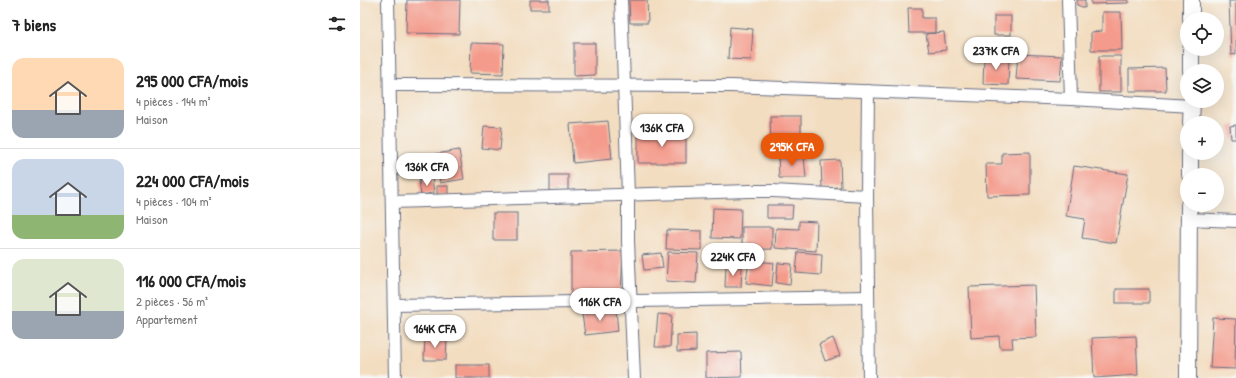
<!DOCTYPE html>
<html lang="fr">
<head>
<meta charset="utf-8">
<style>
	:root { --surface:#fff; --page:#f6f6f6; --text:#222; --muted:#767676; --line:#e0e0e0; --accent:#ea580c }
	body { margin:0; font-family:"Patrick Hand",sans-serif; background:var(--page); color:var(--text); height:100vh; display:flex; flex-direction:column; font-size:15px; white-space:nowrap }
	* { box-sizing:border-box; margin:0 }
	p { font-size:13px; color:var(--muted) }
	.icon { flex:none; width:22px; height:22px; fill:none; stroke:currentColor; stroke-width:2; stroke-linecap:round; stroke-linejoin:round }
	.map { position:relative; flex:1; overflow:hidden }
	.panel { display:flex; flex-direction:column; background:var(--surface); width:360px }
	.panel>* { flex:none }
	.buttons { position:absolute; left:820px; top:12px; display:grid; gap:8px }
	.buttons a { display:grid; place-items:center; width:44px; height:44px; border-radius:50%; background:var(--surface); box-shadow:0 4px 16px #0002; font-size:20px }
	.price { position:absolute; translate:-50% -34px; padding:0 9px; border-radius:14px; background:#fff; color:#222; font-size:13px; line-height:26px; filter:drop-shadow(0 1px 2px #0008) }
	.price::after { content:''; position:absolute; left:50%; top:24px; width:12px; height:9px; margin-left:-6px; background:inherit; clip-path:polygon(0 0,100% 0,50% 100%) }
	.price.current { background:var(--accent); color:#fff }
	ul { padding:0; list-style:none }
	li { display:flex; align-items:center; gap:12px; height:100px; padding:0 12px }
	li+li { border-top:1px solid var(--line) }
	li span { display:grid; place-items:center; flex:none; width:112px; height:80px; border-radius:12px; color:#555 }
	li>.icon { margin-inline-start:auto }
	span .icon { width:48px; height:48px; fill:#fffc; stroke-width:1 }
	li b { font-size:17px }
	h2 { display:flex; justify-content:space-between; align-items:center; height:48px; padding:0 12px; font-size:17px }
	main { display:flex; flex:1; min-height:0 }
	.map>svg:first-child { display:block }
	.building { fill:#f49b8c }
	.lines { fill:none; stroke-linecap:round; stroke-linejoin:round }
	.minor-casing { stroke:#676c80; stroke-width:14 }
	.tertiary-casing { stroke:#676c80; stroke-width:18 }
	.minor { stroke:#fff; stroke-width:12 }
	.tertiary { stroke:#fff; stroke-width:16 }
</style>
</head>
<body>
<main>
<section class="panel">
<h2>7 biens<svg class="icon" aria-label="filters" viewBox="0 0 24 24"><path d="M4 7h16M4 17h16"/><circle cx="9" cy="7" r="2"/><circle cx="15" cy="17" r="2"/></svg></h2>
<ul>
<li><span style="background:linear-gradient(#ffd9b3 65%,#9aa5b1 0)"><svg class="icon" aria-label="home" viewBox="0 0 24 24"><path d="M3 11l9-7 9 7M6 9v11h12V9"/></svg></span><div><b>295 000 CFA/mois</b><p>4 pièces · 144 m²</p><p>Maison</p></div></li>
<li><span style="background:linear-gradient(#c9d6e8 70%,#8fb573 0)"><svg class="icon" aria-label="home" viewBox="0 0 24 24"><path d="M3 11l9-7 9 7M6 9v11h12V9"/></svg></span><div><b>224 000 CFA/mois</b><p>4 pièces · 104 m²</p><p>Maison</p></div></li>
<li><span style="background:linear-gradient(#dfe7d0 65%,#9aa5b1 0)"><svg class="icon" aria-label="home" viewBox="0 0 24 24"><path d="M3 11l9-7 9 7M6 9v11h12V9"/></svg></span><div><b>116 000 CFA/mois</b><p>2 pièces · 56 m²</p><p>Appartement</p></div></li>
</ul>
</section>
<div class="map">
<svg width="876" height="378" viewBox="0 0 876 378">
	<rect width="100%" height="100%" fill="#f6f6f2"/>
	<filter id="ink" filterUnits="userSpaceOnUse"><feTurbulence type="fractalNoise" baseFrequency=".025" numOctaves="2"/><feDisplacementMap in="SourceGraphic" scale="8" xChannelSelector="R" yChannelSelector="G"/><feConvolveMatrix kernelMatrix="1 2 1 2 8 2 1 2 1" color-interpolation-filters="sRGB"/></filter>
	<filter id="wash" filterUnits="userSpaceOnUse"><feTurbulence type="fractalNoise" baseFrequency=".012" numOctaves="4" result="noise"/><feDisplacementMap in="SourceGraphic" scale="16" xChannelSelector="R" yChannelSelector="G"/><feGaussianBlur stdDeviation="0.9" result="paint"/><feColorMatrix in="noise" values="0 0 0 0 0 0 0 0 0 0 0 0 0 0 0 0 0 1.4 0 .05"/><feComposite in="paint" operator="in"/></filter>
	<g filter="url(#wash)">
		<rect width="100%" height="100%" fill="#f3ddc0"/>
		<g id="blocks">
			<g class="building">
				<path d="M47 0H100L99 34 46 33Z"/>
				<rect x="170" y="0" width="19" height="9"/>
				<path d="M269 0H287L288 23H270Z"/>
				<path d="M717 0H725V8L717 5Z"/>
				<path d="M731 0H768V3L731 4Z"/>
				<path d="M869 1H876V54L871 55Z"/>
				<path d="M548 8H562V18H575V33H549Z"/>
				<path d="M742 12H761L762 50H731V32L742 31Z"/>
				<rect x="634" y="16" width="17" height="19"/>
				<path d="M370 27 393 29 391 60 368 59Z"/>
				<path d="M584 32 586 50 569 52 566 34Z"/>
				<path d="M111 43 144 44 143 74 110 73Z"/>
				<path d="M214 43H235V75L214 76Z"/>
				<path d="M658 54 702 56 700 81 656 79Z"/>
				<rect x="739" y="56" width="22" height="36"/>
				<path d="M624 57 649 58 648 85 623 84Z"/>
				<path d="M805 68 806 91H769V69Z"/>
				<path d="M410 116H441V146L411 147Z"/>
				<path d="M248 121 252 159 213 163 210 124Z"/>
				<path d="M876 125V139H871L870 126Z"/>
				<path d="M124 126 142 127 140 150 122 148Z"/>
				<rect x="278" y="133" width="48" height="30"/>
				<path d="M99 150 104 179 80 183 76 154Z"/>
				<path d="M670 152V195L627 196 626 164H642V153Z"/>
				<path d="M418 155 444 156 446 178H419Z"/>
				<path d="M480 160 481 187 462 188 461 161Z"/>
				<path d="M714 166 768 174 756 243 722 238 725 219 706 216Z"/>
				<rect x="190" y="175" width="18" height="16"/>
				<path d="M72 178 74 193 61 195 59 181Z"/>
				<path d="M77 186H88V195L77 194Z"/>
				<path d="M407 205H433L432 218H407Z"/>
				<path d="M353 208 381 209 380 239 352 238Z"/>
				<rect x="133" y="213" width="24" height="27"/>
				<path d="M439 221 457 222 456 251 415 248 416 228 439 229Z"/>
				<path d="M382 227H412V249L382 250Z"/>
				<path d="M307 230 342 231V250L306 249Z"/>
				<path d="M263 251 261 295 211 298V252Z"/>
				<path d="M308 252 338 253 336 283 306 281Z"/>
				<path d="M438 252 462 254 461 275 436 273Z"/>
				<path d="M301 253 303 268 284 270 282 255Z"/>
				<path d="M389 260 414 263 412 286 386 283Z"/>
				<path d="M418 263 432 264 430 285 416 283Z"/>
				<path d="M366 266 382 267 381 287H365Z"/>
				<path d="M674 285 676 337 652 338 653 348H640L639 336 611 338 609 287Z"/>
				<rect x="756" y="289" width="33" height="14"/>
				<path d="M256 310 258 331 225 335 222 314Z"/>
				<path d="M298 314 312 315 310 347H295Z"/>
				<path d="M853 318 876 319 875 369 850 368Z"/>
				<path d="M336 334V351L317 352V335Z"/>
				<path d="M776 336 778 375 734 378 732 338Z"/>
				<path d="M65 337 87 338 86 360H64Z"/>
				<path d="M473 338 480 356 465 361 459 344Z"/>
				<path d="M381 352 382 377 346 378V353Z"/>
				<rect x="95" y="365" width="34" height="13"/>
			</g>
		</g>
	</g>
	<g filter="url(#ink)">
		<use href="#blocks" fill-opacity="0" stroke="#676c80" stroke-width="1"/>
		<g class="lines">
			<g class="minor-casing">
				<g id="minor">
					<path d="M28 0 35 378"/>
					<path d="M261 0 268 194V241L274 378"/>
					<path d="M708 0 711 99"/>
					<path d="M30 85 371 86 711 99 832 106"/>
					<path d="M508 91 507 196 509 378"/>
					<path d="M32 202 389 191H413L507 196"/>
					<path d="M828 219 876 221"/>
					<path d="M34 305 508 297"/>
				</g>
			</g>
			<g class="tertiary-casing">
				<g id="tertiary">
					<path d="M831 0V19"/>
					<path d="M831 49V71"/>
					<path d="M831 123 832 101"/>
					<path d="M830 175V153"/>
					<path d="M828 378 829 205"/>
				</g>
			</g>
			<use href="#minor" class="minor"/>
			<use href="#tertiary" class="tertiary"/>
		</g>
	</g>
</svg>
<div class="buttons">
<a><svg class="icon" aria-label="locate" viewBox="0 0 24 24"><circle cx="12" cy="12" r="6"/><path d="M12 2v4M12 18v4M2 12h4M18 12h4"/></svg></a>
<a><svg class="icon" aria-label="layers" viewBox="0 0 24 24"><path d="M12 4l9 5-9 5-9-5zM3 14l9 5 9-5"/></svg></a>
<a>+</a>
<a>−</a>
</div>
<b class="price" style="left:636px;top:71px">237K CFA</b>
<b class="price" style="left:302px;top:148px">136K CFA</b>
<b class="price current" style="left:432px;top:167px">295K CFA</b>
<b class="price" style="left:67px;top:187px">136K CFA</b>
<b class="price" style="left:373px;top:277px">224K CFA</b>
<b class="price" style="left:240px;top:322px">116K CFA</b>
<b class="price" style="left:75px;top:349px">164K CFA</b>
</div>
</main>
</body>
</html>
